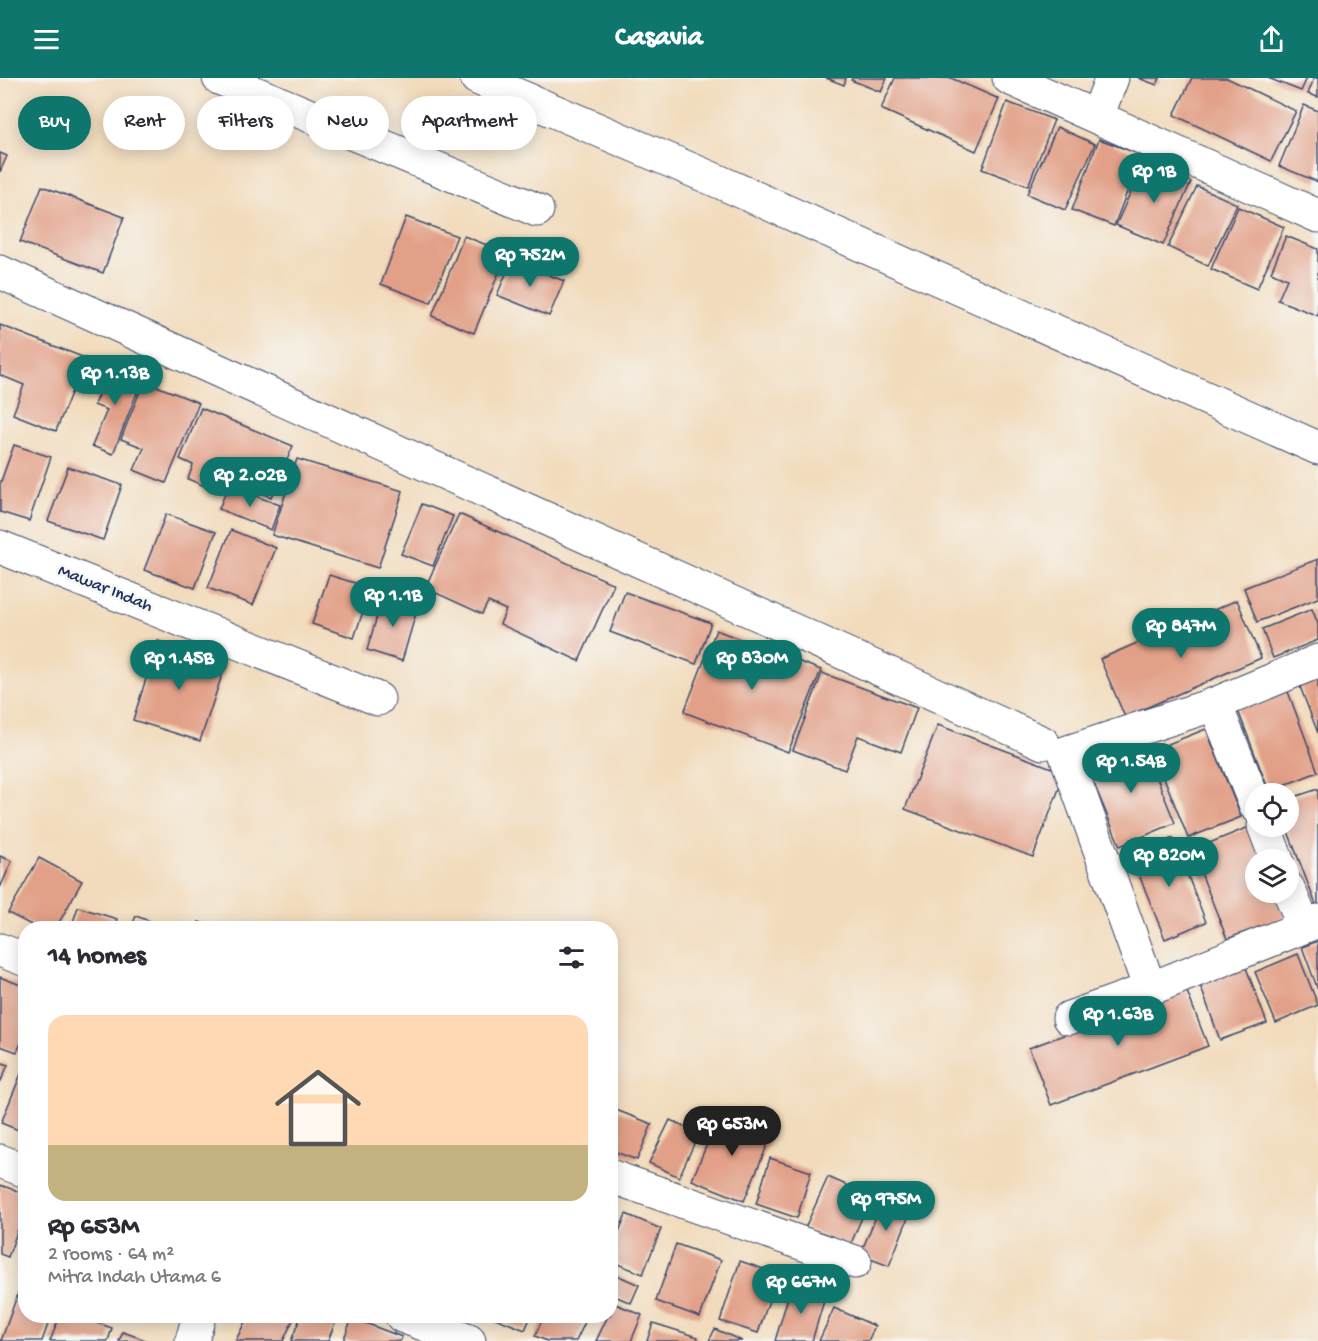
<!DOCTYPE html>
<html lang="en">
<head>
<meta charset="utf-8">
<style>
	:root { --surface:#fff; --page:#f2f2f3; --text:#2b2b33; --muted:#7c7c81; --accent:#0f766e }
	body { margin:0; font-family:"Gochi Hand",sans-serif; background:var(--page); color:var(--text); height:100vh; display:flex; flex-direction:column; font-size:22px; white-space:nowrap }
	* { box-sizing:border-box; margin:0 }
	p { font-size:20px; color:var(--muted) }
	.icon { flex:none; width:33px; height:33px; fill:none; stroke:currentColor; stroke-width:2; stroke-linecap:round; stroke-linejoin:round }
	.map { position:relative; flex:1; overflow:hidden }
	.side { position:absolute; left:18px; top:843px; width:600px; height:402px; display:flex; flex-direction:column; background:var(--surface); border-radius:24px; box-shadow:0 3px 15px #0003 }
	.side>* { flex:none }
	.hud { position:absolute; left:18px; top:18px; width:600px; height:54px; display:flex; gap:12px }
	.fabs { position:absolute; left:1245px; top:705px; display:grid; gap:12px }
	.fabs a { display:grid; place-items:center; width:54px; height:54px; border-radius:50%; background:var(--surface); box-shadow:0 3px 15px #0003; font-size:30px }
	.price { position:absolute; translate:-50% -51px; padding:0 14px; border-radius:21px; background:var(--accent); color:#fff; font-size:20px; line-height:39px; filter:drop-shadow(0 2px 3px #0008) }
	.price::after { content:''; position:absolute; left:50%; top:36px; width:18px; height:14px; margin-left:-9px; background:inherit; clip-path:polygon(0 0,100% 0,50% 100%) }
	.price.active { background:#222; color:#fff }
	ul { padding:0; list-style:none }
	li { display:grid; align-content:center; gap:12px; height:318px; padding:0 30px }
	li span { display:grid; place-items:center; height:186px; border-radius:18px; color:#555 }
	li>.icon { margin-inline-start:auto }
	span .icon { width:108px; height:108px; fill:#fffc; stroke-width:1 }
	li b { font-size:26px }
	h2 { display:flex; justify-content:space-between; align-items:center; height:72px; padding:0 30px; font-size:26px }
	.chip { padding:0 21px; border-radius:27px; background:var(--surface); box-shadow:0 3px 15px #0003; font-size:21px; line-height:54px }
	.chip.active { background:var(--accent); color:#fff }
	header { display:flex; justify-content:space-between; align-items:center; height:78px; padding:0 30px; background:var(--accent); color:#fff; font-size:27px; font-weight:800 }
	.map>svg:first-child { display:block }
	.building { fill:#e2a088 }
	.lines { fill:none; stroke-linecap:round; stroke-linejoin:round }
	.minor-casing { stroke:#3b496c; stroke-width:35 }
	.minor { stroke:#fff; stroke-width:33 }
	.labels { text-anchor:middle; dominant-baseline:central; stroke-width:5; stroke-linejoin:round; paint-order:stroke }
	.street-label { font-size:18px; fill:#1b2f5e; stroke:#f6f6f2 }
</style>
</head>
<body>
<header><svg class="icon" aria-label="menu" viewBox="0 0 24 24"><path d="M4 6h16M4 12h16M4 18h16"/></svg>Casavia<svg class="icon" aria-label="share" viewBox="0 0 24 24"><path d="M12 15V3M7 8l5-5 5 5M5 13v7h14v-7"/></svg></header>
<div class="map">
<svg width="1318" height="1263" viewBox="0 0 1318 1263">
	<rect width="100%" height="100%" fill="#f6f6f2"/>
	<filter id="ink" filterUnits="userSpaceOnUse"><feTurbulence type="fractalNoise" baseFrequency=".0167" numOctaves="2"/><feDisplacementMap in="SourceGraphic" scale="12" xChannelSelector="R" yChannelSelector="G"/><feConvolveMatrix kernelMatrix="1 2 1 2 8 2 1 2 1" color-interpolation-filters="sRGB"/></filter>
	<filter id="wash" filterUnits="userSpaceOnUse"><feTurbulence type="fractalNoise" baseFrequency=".008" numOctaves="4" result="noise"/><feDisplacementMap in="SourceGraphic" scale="24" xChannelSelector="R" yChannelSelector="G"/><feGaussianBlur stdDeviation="1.35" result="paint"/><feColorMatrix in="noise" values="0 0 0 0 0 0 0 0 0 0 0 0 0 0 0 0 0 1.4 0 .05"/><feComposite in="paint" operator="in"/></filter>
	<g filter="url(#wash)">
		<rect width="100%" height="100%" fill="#f2dbbc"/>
		<g id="blocks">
			<g class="building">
				<path d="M826 0H846L844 7Z"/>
				<path d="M852 0H887L881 14 851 2Z"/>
				<path d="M895 0H951L999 21 976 73 881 31Z"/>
				<path d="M1138 0H1160L1157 7Z"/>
				<path d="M1192 0H1227L1296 33 1271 83 1174 37Z"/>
				<path d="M1268 0H1307L1301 13Z"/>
				<path d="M1314 0H1318V19L1308 16Z"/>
				<path d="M1007 24 1054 42 1028 108 982 91Z"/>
				<path d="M1304 27 1318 33V104L1279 88Z"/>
				<path d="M1057 49 1095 66 1065 132 1027 116Z"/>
				<path d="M1099 61 1141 77 1114 148 1072 132Z"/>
				<path d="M0 75 7 78 0 94Z"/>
				<path d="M1144 84 1191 104 1163 167 1116 147Z"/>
				<path d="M42 108 124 139 103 195 20 164Z"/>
				<path d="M1197 108 1237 126 1208 188 1168 169Z"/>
				<path d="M1238 129 1284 149 1257 211 1211 191Z"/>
				<path d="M406 139 457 158 431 225 381 206Z"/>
				<path d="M464 158 507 175 474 255 432 238Z"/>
				<path d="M1286 158 1318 171V238L1278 222 1287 201 1271 194Z"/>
				<path d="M512 182 564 203 549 238 497 217Z"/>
				<path d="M0 247 85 280 56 353 13 336 24 307 0 297Z"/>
				<path d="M110 286 143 299 113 376 92 368 107 332 94 327Z"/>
				<path d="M144 303 199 325 166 405 134 392 144 370 121 361Z"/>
				<path d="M201 330 293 368 271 419 214 395 209 410 188 401 193 387 180 381Z"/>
				<path d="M14 367 51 379 29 443 0 434V406Z"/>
				<path d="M297 381 403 413 378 490 272 457Z"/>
				<path d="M68 389 122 407 103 462 48 443Z"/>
				<path d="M228 408 280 427 271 452 219 431Z"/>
				<path d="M422 426 453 438 433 488 401 476Z"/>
				<path d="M166 436 216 454 195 510 144 492Z"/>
				<path d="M459 436 614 506 579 583 500 546 506 532 488 524 482 536 425 510Z"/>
				<path d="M231 452 276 470 253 527 208 510Z"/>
				<path d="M1318 481V520L1257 544 1244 510Z"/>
				<path d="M329 497 371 510 354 560 312 546Z"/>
				<path d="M625 514 711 545 696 586 610 554Z"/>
				<path d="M383 518 418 528 402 583 367 572Z"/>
				<path d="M1237 522 1261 580 1125 639 1100 581Z"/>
				<path d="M1312 531 1318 546V562L1273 580 1262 551Z"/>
				<path d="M716 552 821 592 788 674 684 634Z"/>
				<path d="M158 563 226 585 200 663 133 642Z"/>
				<path d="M822 595 917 630 901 674 858 658 845 692 793 672Z"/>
				<path d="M1318 599V655L1299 606Z"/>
				<path d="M1287 611 1318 694 1269 713 1237 630Z"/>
				<path d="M938 647 1065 695 1033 779 905 731Z"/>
				<path d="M1206 651 1241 739 1188 760 1153 672Z"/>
				<path d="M1142 663 1175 745 1120 768 1086 687Z"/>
				<path d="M1318 711V826L1316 827 1286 748H1288V721Z"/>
				<path d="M1249 749 1262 782H1256V814H1275L1285 839 1227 861 1192 772Z"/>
				<path d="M1173 760 1206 844 1165 861 1131 777Z"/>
				<path d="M0 778 12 783 0 810Z"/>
				<path d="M39 780 82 803 56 850H37L8 835Z"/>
				<path d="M78 829 117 841 114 850H71Z"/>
				<path d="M136 838 169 850H131Z"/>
				<path d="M199 844 218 850H197Z"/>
				<path d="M1318 863V912L1302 869Z"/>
				<path d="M1298 876 1318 927 1276 945 1255 894Z"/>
				<path d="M1245 887 1267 945 1220 962 1199 904Z"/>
				<path d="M0 899 26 909V954L17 974 0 968Z"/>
				<path d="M1186 911 1208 968 1051 1027 1029 970Z"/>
				<path d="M0 984 8 987 0 1005Z"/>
				<path d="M25 986H26V1055L1 1045Z"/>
				<path d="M616 1032 652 1046 637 1082 610 1072V1047Z"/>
				<path d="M720 1035 772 1056 744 1123 692 1102Z"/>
				<path d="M670 1042 699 1055 679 1099 649 1085Z"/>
				<path d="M770 1080 811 1094 797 1140 756 1126Z"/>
				<path d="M828 1099 871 1118 850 1168 805 1150Z"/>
				<path d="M0 1107 26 1116V1129L8 1179 0 1176Z"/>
				<path d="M884 1119 912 1130 889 1188 860 1177Z"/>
				<path d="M626 1136 661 1151 643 1196 610 1183V1176Z"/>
				<path d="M610 1139 615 1141 611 1154 610 1153Z"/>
				<path d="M25 1164H26V1184L19 1182Z"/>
				<path d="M676 1166 721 1182 700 1239 656 1223Z"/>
				<path d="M740 1183 778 1196 758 1255 720 1243Z"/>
				<path d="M610 1194 639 1207 631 1225 610 1216Z"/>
				<path d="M23 1201 26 1238H51L42 1263H1Z"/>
				<path d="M792 1206 826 1216 812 1263H775Z"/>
				<path d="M613 1225 642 1237 631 1263H596L608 1238H610Z"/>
				<path d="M834 1230 875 1248 868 1263H819Z"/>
				<path d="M60 1238H75L112 1250 108 1263H50Z"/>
				<path d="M248 1238H295L283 1263H238L236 1262Z"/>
				<path d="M301 1238H324L336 1242 328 1263H291Z"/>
				<path d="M490 1238H531L525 1252Z"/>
				<path d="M544 1238H588L576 1263H547L535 1258Z"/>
				<path d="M352 1240 402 1259 400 1263H343Z"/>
				<path d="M653 1245 698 1259 697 1263H647Z"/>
				<path d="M715 1251 742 1263H709Z"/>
				<path d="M123 1254 148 1263H119Z"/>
			</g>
		</g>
	</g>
	<g filter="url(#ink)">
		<use href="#blocks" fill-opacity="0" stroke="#3b496c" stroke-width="1.5"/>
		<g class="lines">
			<g class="minor-casing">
				<g id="minor">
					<path d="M219 0 537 132"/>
					<path d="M477 0 720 104 1318 370"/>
					<path d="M1009 0 1318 138"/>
					<path d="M1097 38 1112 0"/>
					<path d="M0 194 1043 665"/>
					<path d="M0 469 378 621"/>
					<path d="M1215 626 1256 728"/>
					<path d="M1264 748 1277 782"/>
					<path d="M1288 810 1304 848"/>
					<path d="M0 872 26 882"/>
					<path d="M1150 911 1065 675 1215 626 1318 583"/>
					<path d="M1069 940 1150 911 1318 843"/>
					<path d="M0 1083 26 1093"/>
					<path d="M610 1098 855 1184"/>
					<path d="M402 1238 469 1263"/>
					<path d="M192 1263 199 1238"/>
				</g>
			</g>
			<use href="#minor" class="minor"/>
		</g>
	</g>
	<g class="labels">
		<g class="street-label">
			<text transform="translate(105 511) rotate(22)">Mawar Indah</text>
		</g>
	</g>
</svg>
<div class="fabs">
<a><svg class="icon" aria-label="locate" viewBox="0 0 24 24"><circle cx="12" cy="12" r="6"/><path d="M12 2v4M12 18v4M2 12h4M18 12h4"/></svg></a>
<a><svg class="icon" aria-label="layers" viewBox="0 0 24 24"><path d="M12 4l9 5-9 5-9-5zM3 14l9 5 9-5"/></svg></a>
</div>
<b class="price" style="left:1154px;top:126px">Rp 1B</b>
<b class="price" style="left:530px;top:210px">Rp 752M</b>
<b class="price" style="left:115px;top:328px">Rp 1.13B</b>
<b class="price" style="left:250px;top:430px">Rp 2.02B</b>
<b class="price" style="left:393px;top:550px">Rp 1.1B</b>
<b class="price" style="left:1181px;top:581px">Rp 847M</b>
<b class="price" style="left:179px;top:613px">Rp 1.45B</b>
<b class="price" style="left:752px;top:613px">Rp 830M</b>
<b class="price" style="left:1131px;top:716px">Rp 1.54B</b>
<b class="price" style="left:1169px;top:810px">Rp 820M</b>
<b class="price" style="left:1118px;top:969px">Rp 1.63B</b>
<b class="price active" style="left:732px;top:1079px">Rp 653M</b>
<b class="price" style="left:886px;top:1154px">Rp 975M</b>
<b class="price" style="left:801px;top:1237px">Rp 667M</b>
<div class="hud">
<a class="chip active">Buy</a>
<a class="chip">Rent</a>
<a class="chip">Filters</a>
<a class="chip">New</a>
<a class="chip">Apartment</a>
</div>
<section class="side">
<h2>14 homes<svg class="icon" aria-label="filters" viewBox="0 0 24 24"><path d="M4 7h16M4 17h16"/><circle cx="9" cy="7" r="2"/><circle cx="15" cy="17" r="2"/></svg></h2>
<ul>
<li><span style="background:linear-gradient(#ffd9b3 70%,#c2b280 0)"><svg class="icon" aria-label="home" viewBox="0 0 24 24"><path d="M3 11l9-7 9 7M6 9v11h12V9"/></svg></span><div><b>Rp 653M</b><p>2 rooms · 64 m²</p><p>Mitra Indah Utama 6</p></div></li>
</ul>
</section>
</div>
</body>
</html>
